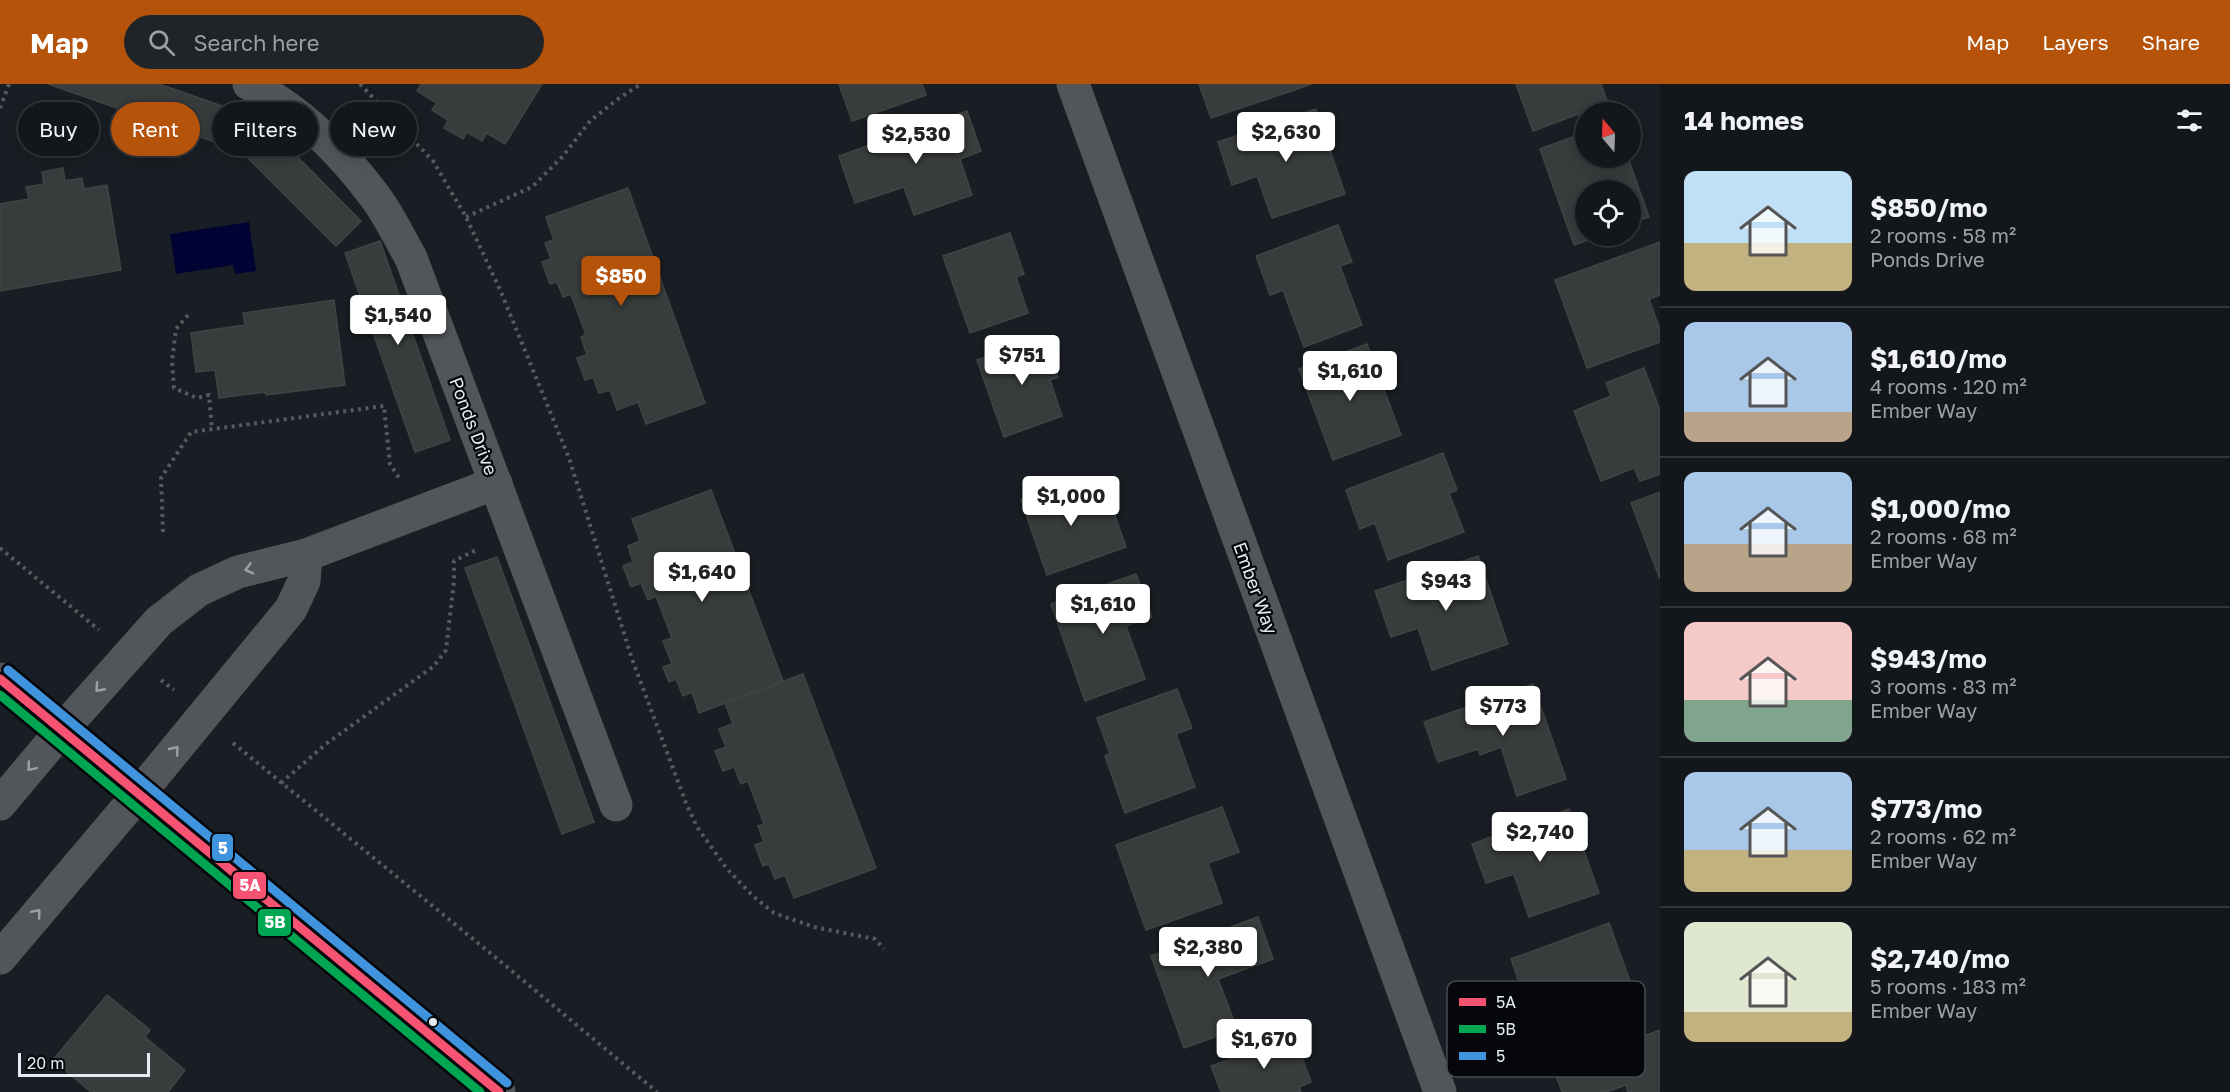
<!DOCTYPE html>
<html lang="en">
<head>
<meta charset="utf-8">
<style>
	:root { --surface:#13161b; --page:#202328; --text:#f1f3f6; --muted:#9d9fa3; --line:#32353a; --accent:#b45309 }
	body { margin:0; font-family:"Golos Text",sans-serif; background:var(--page); color:var(--text); height:100vh; display:flex; flex-direction:column; font-size:22px; white-space:nowrap }
	* { box-sizing:border-box; margin:0 }
	p { font-size:20px; color:var(--muted) }
	.icon { flex:none; width:33px; height:33px; fill:none; stroke:currentColor; stroke-width:2; stroke-linecap:round; stroke-linejoin:round }
	.map { position:relative; flex:1; overflow:hidden }
	.details { display:flex; flex-direction:column; background:var(--surface); width:570px }
	.details>* { flex:none }
	.guide { position:absolute; left:18px; top:18px; width:570px; height:54px; display:flex; gap:12px }
	.needle { width:39px; rotate:341deg }
	.fabs { position:absolute; left:1575px; top:18px; display:grid; gap:12px }
	.fabs a { display:grid; place-items:center; width:66px; height:66px; border-radius:50%; background:var(--surface); box-shadow:0 3px 15px #0003,0 0 0 2px var(--line); font-size:30px }
	.scale { position:absolute; left:18px; bottom:15px; width:132px; box-sizing:border-box; padding-left:6px; border:3px solid #e5ebf3; border-top:0; font-size:16px; line-height:21px; white-space:nowrap; color:#e5ebf3; -webkit-text-stroke:4px #05070c; paint-order:stroke }
	.price { position:absolute; translate:-50% -51px; padding:0 14px; border-radius:6px; background:#fff; color:#222; font-size:20px; line-height:39px; filter:drop-shadow(0 2px 3px #0008) }
	.price::after { content:''; position:absolute; left:50%; top:36px; width:18px; height:14px; margin-left:-9px; background:inherit; clip-path:polygon(0 0,100% 0,50% 100%) }
	.price.on { background:var(--accent); color:#fff }
	ul { padding:0; list-style:none }
	li { display:flex; align-items:center; gap:18px; height:150px; padding:0 24px }
	li+li { border-top:2px solid var(--line) }
	li span { display:grid; place-items:center; flex:none; width:168px; height:120px; border-radius:12px; color:#555 }
	li>.icon { margin-inline-start:auto }
	span .icon { width:72px; height:72px; fill:#fffc; stroke-width:1 }
	li b { font-size:26px }
	h2 { display:flex; justify-content:space-between; align-items:center; height:72px; padding:0 24px; font-size:26px }
	.tag { padding:0 21px; border-radius:27px; background:var(--surface); box-shadow:0 3px 15px #0003,0 0 0 2px var(--line); font-size:21px; line-height:54px }
	.tag.on { background:var(--accent); color:#fff }
	header { display:flex; align-items:center; gap:36px; box-sizing:border-box; height:84px; padding:0 30px; background:var(--accent); color:#fff }
	header strong { font-size:28px }
	nav { display:flex; gap:33px; margin-inline-start:auto; font-size:21px }
	.search { width:420px; height:54px; background:var(--page); display:flex; align-items:center; gap:15px; box-sizing:border-box; padding:0 21px; border-radius:33px; color:var(--muted); font-size:22px }
	main { display:flex; flex:1; min-height:0 }
	.map>svg:first-child { display:block }
	.water { fill:#020335 }
	.building { fill:#393c3c; stroke:#424444; stroke-width:1.5 }
	.lines { fill:none; stroke-linecap:round; stroke-linejoin:round }
	.path { stroke:#575a60; stroke-width:4; stroke-dasharray:3 4.5; stroke-linecap:butt }
	.street { stroke:#52565b; stroke-width:33 }
	.secondary { stroke:#52565b; stroke-width:33 }
	.bus-1-casing { stroke:#05070c; stroke-width:14 }
	.bus-2-casing { stroke:#05070c; stroke-width:14 }
	.bus-3-casing { stroke:#05070c; stroke-width:14 }
	.bus-1 { stroke:#f65372; stroke-width:9 }
	.bus-2 { stroke:#00a651; stroke-width:9 }
	.bus-3 { stroke:#4094de; stroke-width:9 }
	.oneway { stroke:#9ca0a7 }
	.bus-dot { fill:#e5ebf3; stroke:#05070c; stroke-width:2 }
	.labels { text-anchor:middle; dominant-baseline:central; stroke-width:4.5; stroke-linejoin:round; paint-order:stroke }
	.street-label { font-size:18px; fill:#e5ebf3; stroke:#05070c }
	.key { fill:#05070c; stroke:#484b51; stroke-width:1.5 }
	.key-label { font-size:16px; fill:#e5ebf3 }
	.line-badge { stroke:#05070c; stroke-width:2 }
	.badge-label { font-size:16px; text-anchor:middle; font-weight:bold; fill:#fff }
</style>
</head>
<body>
<header>
<strong>Map</strong>
<div class="search"><svg class="icon" aria-label="search" viewBox="0 0 24 24"><circle cx="10" cy="10" r="6"/><path d="M15 15l6 6"/></svg>Search here</div>
<nav><a>Map</a><a>Layers</a><a>Share</a></nav>
</header>
<main>
<div class="map">
<svg width="1660" height="1008" viewBox="0 0 1660 1008">
	<rect width="100%" height="100%" fill="#191e24"/>
	<path class="water" d="M249 138 256 187 235 190 233 181 176 190 170 150Z"/>
	<g class="building">
		<path d="M48 0H159L251 32 238 66Z"/>
		<path d="M421 0H542L505 60 487 49 482 57 467 48 463 55 444 44 448 36 432 26 437 19 417 7Z"/>
		<path d="M839 0H922L926 11 852 37Z"/>
		<path d="M1199 0H1312L1211 34Z"/>
		<path d="M1516 0H1601L1608 19 1533 47Z"/>
		<path d="M1316 25 1345 110 1272 134 1257 92 1232 101 1218 58Z"/>
		<path d="M967 27 981 67 960 75 972 111 914 131 904 103 855 119 839 72Z"/>
		<path d="M273 48 361 137 336 162 247 73Z"/>
		<path d="M1586 48V74H1628L1649 133 1630 140V106H1586V152H1599L1574 161 1540 65Z"/>
		<path d="M63 84 65 97 82 94 84 105 107 101 121 186 0 207V120L29 115 26 103 44 100 42 88Z"/>
		<path d="M628 104 705 319 646 340 638 318 617 326 610 306 599 309 593 293 585 296 577 274 587 271 581 253 586 251 571 210 563 213 557 198 550 200 542 178 551 175 545 159 554 156 546 133Z"/>
		<path d="M1338 141 1352 178 1340 182 1362 241 1304 263 1283 206 1270 211 1256 172Z"/>
		<path d="M1010 149 1024 190 1016 193 1028 229 970 249 943 172Z"/>
		<path d="M380 157 450 356 415 368 345 169Z"/>
		<path d="M1660 158V211L1649 215 1660 246V258L1587 284 1555 196Z"/>
		<path d="M334 216 345 301 266 311 265 308 219 314 215 286 196 288 191 249 245 241 243 229Z"/>
		<path d="M1044 253 1058 293 1050 296 1062 332 1004 353 977 276Z"/>
		<path d="M1367 260 1401 351 1333 376 1299 285Z"/>
		<path d="M1644 284 1660 326V390L1640 397 1634 384 1601 397 1574 327 1611 312 1606 299Z"/>
		<path d="M1443 369 1457 406 1449 409 1464 448 1388 476 1375 439 1360 445 1346 406Z"/>
		<path d="M1086 394 1098 428 1112 423 1126 463 1047 491 1021 416Z"/>
		<path d="M711 406 783 597 699 629 692 608 683 612 676 595 669 598 663 583 672 580 663 557 672 554 656 512 648 516 641 499 631 503 623 482 633 478 628 462 640 457 632 435Z"/>
		<path d="M1660 408V495L1631 419Z"/>
		<path d="M1478 472 1508 560 1432 586 1418 544 1391 553 1375 507Z"/>
		<path d="M497 473 594 738 562 750 465 484Z"/>
		<path d="M1136 490 1152 533 1126 542 1145 595 1085 617 1051 520Z"/>
		<path d="M803 590 876 784 794 814 785 791 775 795 769 780 763 782 755 761 764 758 758 742 764 740 748 697 741 700 734 683 723 687 715 667 726 663 719 645 733 640 725 619Z"/>
		<path d="M1533 600 1566 695 1517 712 1501 663 1480 671 1478 665 1438 678 1424 638Z"/>
		<path d="M1177 605 1192 644 1176 650 1195 703 1125 729 1105 672 1110 670 1097 634Z"/>
		<path d="M1222 723 1239 768 1208 779 1222 819 1146 846 1116 761Z"/>
		<path d="M1569 725 1599 809 1529 833 1514 790 1486 799 1472 760Z"/>
		<path d="M1258 833 1273 875 1218 895 1237 945 1184 964 1151 872Z"/>
		<path d="M1609 839 1641 928 1556 958 1540 913 1526 918 1511 875Z"/>
		<path d="M107 911 150 946 145 953 185 986 168 1008H91L53 976Z"/>
		<path d="M1660 946V1008H1628L1626 1001 1606 1008H1562L1554 985Z"/>
		<path d="M1294 952 1311 998 1299 1003 1301 1008H1221L1211 982Z"/>
	</g>
	<g class="lines">
		<g class="path">
			<path d="M360 0 433 77 466 133 501 208 569 374 632 575 686 719 697 743 727 785 754 813 774 829 814 843 875 855 884 865"/>
			<path d="M0 24 9 0"/>
			<path d="M466 133 532 103 563 72 590 37 618 15 641 0"/>
			<path d="M188 231 176 245 172 277 174 304 197 314 209 311 212 345"/>
			<path d="M163 448 161 394 191 348 384 322 390 380 399 394"/>
			<path d="M0 464 99 546"/>
			<path d="M161 596 174 606"/>
			<path d="M233 659 489 868 657 1008"/>
			<path d="M281 699 326 660 434 582 446 566 454 497V477L478 465"/>
		</g>
		<g class="street">
			<path d="M249 0C298 25 340 66 373 110 388 129 399 153 411 174L616 721"/>
			<path d="M1073 0 1440 1008"/>
			<path d="M0 720 62 646 159 537 199 506 238 488 306 471 496 399"/>
			<path d="M0 874 138 711 291 525 304 497 306 471"/>
		</g>
		<path class="secondary" d="M0 595 499 1008"/>
		<g class="bus-1-casing">
			<path id="bus-1" d="M0 595 499 1008"/>
		</g>
		<g class="bus-2-casing">
			<path id="bus-2" d="M0 611 480 1008"/>
		</g>
		<g class="bus-3-casing">
			<path id="bus-3" d="M8 586 507 999"/>
		</g>
		<use href="#bus-1" class="bus-1"/>
		<use href="#bus-2" class="bus-2"/>
		<use href="#bus-3" class="bus-3"/>
	</g>
	<defs><path id="oneway-chevron" d="M-2-3.5L2.5 0L-2 3.5" fill="none" stroke-width="1.6" stroke-linecap="round" stroke-linejoin="round" transform="scale(1.5)"/></defs>
	<g class="oneway">
		<use href="#oneway-chevron" transform="translate(249 485) rotate(166)"/>
		<use href="#oneway-chevron" transform="translate(99 604) rotate(132)"/>
		<use href="#oneway-chevron" transform="translate(175 666) rotate(-51)"/>
		<use href="#oneway-chevron" transform="translate(31 683) rotate(130)"/>
		<use href="#oneway-chevron" transform="translate(37 829) rotate(-50)"/>
	</g>
	<circle class="bus-dot" cx="433" cy="938" r="5"/>
	<g class="labels">
		<g class="street-label">
			<text transform="translate(474 342) rotate(69)">Ponds Drive</text>
			<text transform="translate(1256 504) rotate(70)">Ember Way</text>
		</g>
	</g>
	<rect x="1447" y="897" width="198" height="96" rx="9" class="key"/>
	<rect x="1459" y="914" width="27" height="8" fill="#f65372"/>
	<rect x="1459" y="941" width="27" height="8" fill="#00a651"/>
	<rect x="1459" y="968" width="27" height="8" fill="#4094de"/>
	<g class="key-label">
		<text x="1496" y="924">5A</text>
		<text x="1496" y="951">5B</text>
		<text x="1496" y="978">5</text>
	</g>
	<g class="line-badge">
		<rect x="211" y="749" width="23" height="29" rx="6" fill="#4094de"/>
		<rect x="232" y="787" width="35" height="29" rx="6" fill="#f65372"/>
		<rect x="257" y="824" width="35" height="29" rx="6" fill="#00a651"/>
	</g>
	<g class="badge-label">
		<text x="223" y="770">5</text>
		<text x="250" y="807">5A</text>
		<text x="275" y="844">5B</text>
	</g>
</svg>
<div class="fabs">
<a><svg class="needle" viewBox="-14 -14 28 28"><path d="M0-13l5 13h-10z" fill="#e53935"/><path d="M0 13l5-13h-10z" fill="#9d9fa3"/></svg></a>
<a><svg class="icon" aria-label="locate" viewBox="0 0 24 24"><circle cx="12" cy="12" r="6"/><path d="M12 2v4M12 18v4M2 12h4M18 12h4"/></svg></a>
</div>
<div class="scale">20 m</div>
<b class="price" style="left:1286px;top:79px">$2,630</b>
<b class="price" style="left:916px;top:81px">$2,530</b>
<b class="price on" style="left:621px;top:223px">$850</b>
<b class="price" style="left:398px;top:262px">$1,540</b>
<b class="price" style="left:1022px;top:302px">$751</b>
<b class="price" style="left:1350px;top:318px">$1,610</b>
<b class="price" style="left:1071px;top:443px">$1,000</b>
<b class="price" style="left:702px;top:519px">$1,640</b>
<b class="price" style="left:1446px;top:528px">$943</b>
<b class="price" style="left:1103px;top:551px">$1,610</b>
<b class="price" style="left:1503px;top:653px">$773</b>
<b class="price" style="left:1540px;top:779px">$2,740</b>
<b class="price" style="left:1208px;top:894px">$2,380</b>
<b class="price" style="left:1264px;top:986px">$1,670</b>
<div class="guide">
<a class="tag">Buy</a>
<a class="tag on">Rent</a>
<a class="tag">Filters</a>
<a class="tag">New</a>
</div>
</div>
<section class="details">
<h2>14 homes<svg class="icon" aria-label="filters" viewBox="0 0 24 24"><path d="M4 7h16M4 17h16"/><circle cx="9" cy="7" r="2"/><circle cx="15" cy="17" r="2"/></svg></h2>
<ul>
<li><span style="background:linear-gradient(#bfe0f5 60%,#c2b280 0)"><svg class="icon" aria-label="home" viewBox="0 0 24 24"><path d="M3 11l9-7 9 7M6 9v11h12V9"/></svg></span><div><b>$850/mo</b><p>2 rooms · 58 m²</p><p>Ponds Drive</p></div></li>
<li><span style="background:linear-gradient(#a9c7e8 75%,#b9a48a 0)"><svg class="icon" aria-label="home" viewBox="0 0 24 24"><path d="M3 11l9-7 9 7M6 9v11h12V9"/></svg></span><div><b>$1,610/mo</b><p>4 rooms · 120 m²</p><p>Ember Way</p></div></li>
<li><span style="background:linear-gradient(#a9c7e8 60%,#b9a48a 0)"><svg class="icon" aria-label="home" viewBox="0 0 24 24"><path d="M3 11l9-7 9 7M6 9v11h12V9"/></svg></span><div><b>$1,000/mo</b><p>2 rooms · 68 m²</p><p>Ember Way</p></div></li>
<li><span style="background:linear-gradient(#f6c9c9 65%,#7fa58c 0)"><svg class="icon" aria-label="home" viewBox="0 0 24 24"><path d="M3 11l9-7 9 7M6 9v11h12V9"/></svg></span><div><b>$943/mo</b><p>3 rooms · 83 m²</p><p>Ember Way</p></div></li>
<li><span style="background:linear-gradient(#a9c7e8 65%,#c2b280 0)"><svg class="icon" aria-label="home" viewBox="0 0 24 24"><path d="M3 11l9-7 9 7M6 9v11h12V9"/></svg></span><div><b>$773/mo</b><p>2 rooms · 62 m²</p><p>Ember Way</p></div></li>
<li><span style="background:linear-gradient(#dfe7d0 75%,#c2b280 0)"><svg class="icon" aria-label="home" viewBox="0 0 24 24"><path d="M3 11l9-7 9 7M6 9v11h12V9"/></svg></span><div><b>$2,740/mo</b><p>5 rooms · 183 m²</p><p>Ember Way</p></div></li>
</ul>
</section>
</main>
</body>
</html>
